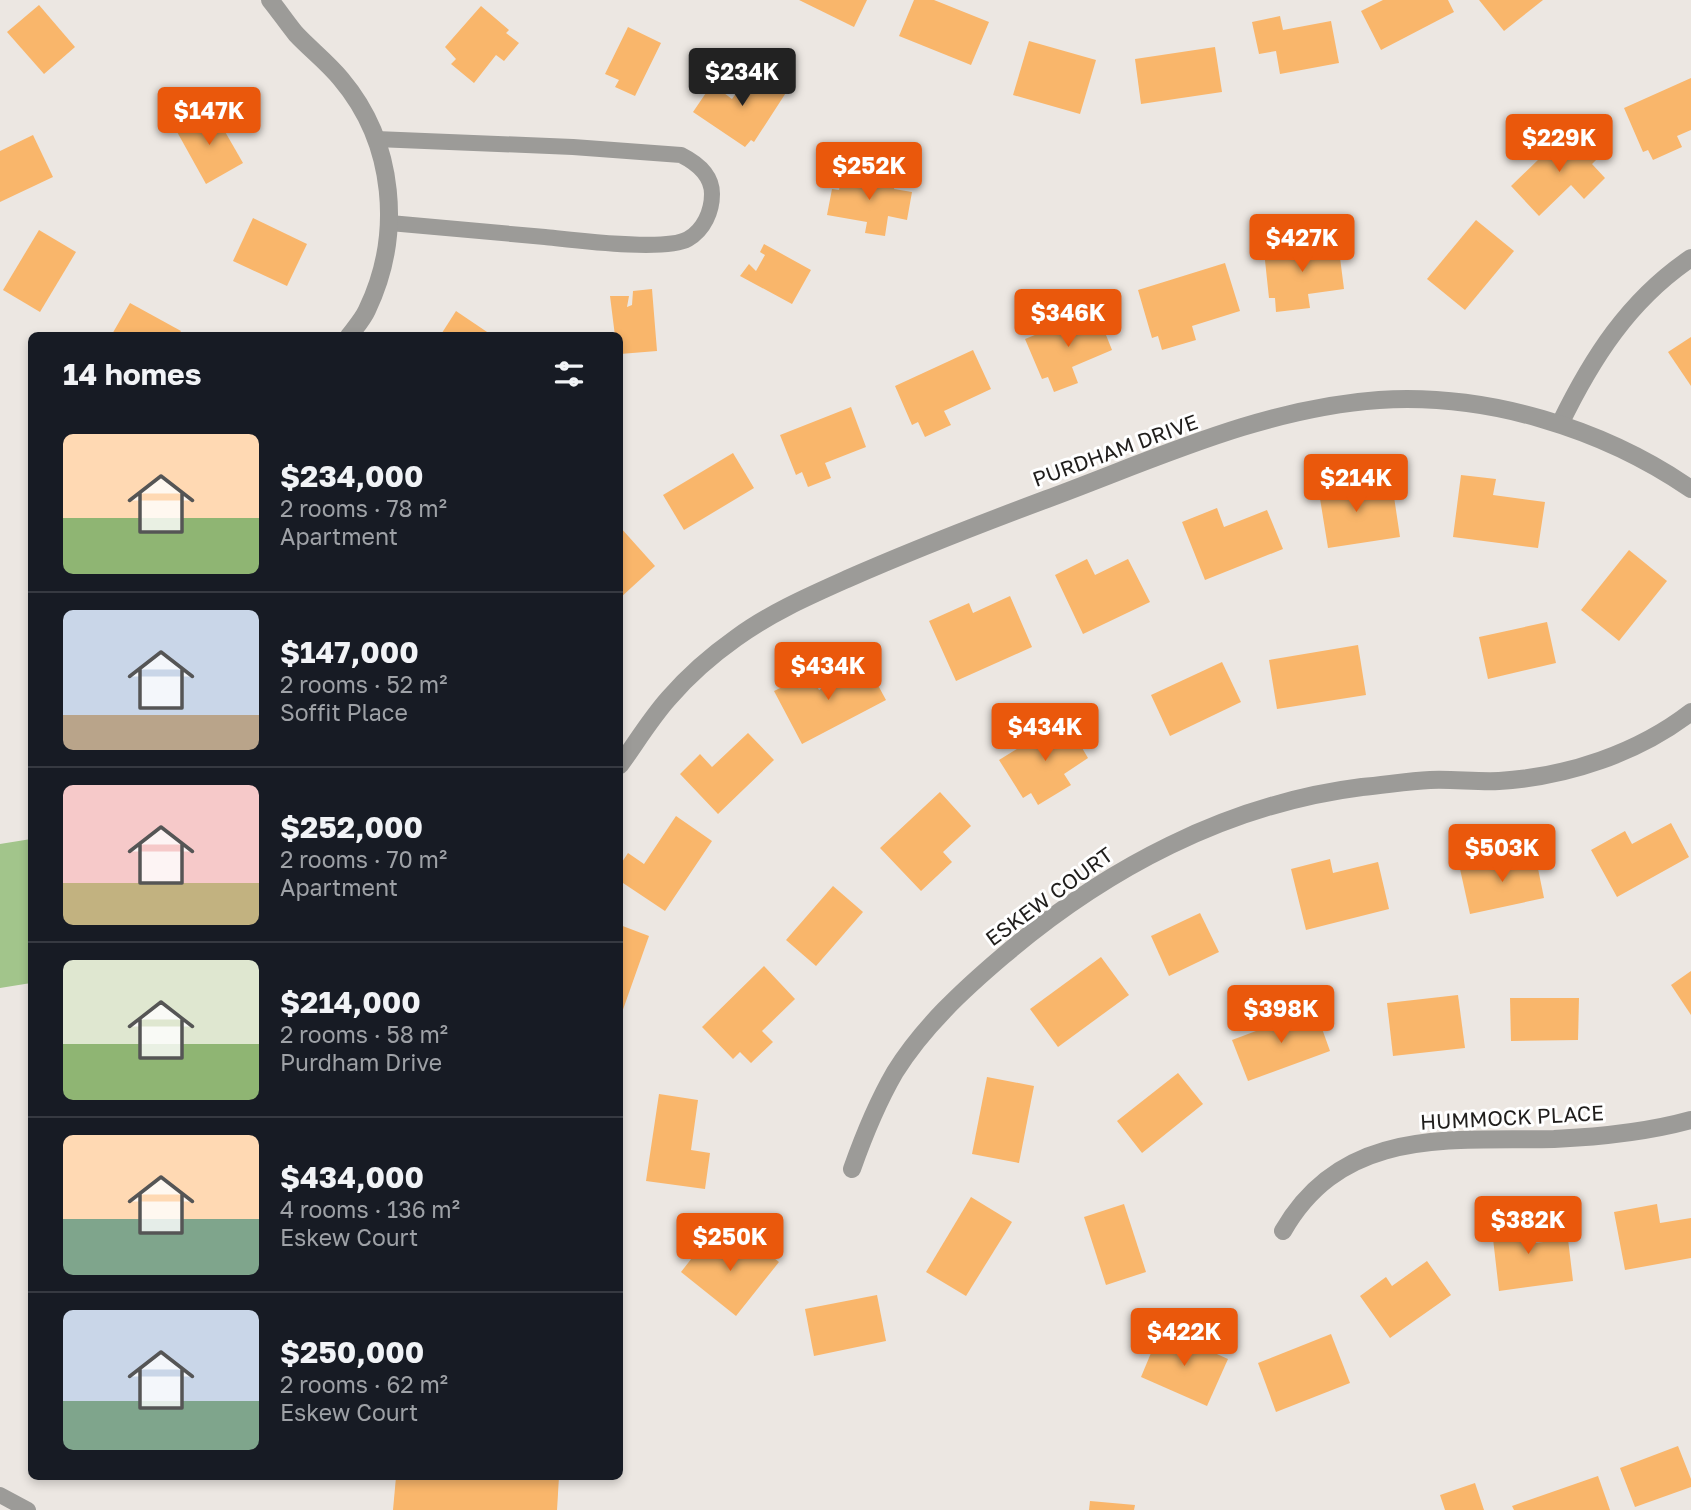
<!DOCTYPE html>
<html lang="en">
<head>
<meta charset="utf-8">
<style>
	:root { --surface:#171b24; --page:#242831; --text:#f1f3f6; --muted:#9ea1a6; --line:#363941; --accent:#ea580c }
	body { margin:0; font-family:"Golos Text",sans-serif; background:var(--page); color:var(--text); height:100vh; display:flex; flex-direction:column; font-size:26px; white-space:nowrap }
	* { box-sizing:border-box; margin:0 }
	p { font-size:23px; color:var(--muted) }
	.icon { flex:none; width:38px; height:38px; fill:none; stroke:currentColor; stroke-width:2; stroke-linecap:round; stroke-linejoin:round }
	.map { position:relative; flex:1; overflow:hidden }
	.drawer { position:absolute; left:28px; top:332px; width:595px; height:1148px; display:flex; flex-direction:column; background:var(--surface); border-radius:10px; box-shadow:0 4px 10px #0003 }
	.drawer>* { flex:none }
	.price { position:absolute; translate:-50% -60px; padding:0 16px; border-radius:7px; background:var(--accent); color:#fff; font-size:23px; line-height:46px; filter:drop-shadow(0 2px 4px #0008) }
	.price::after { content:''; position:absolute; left:50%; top:42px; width:21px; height:16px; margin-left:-10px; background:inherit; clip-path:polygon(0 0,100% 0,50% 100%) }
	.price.current { background:#222; color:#fff }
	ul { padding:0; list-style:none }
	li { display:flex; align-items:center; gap:21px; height:175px; padding:0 35px }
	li+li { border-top:2px solid var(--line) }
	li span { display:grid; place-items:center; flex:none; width:196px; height:140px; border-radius:10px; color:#555 }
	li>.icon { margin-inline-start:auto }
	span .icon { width:84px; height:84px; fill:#fffc; stroke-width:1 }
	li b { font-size:30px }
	h2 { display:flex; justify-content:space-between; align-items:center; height:84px; padding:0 35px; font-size:30px }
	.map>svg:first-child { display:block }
	.green { fill:#a2c58b }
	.building { fill:#f9b66b }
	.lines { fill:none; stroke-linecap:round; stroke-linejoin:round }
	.service { stroke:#9c9b98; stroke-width:16 }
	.minor { stroke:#9c9b98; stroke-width:18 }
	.labels { text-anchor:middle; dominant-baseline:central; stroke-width:6; stroke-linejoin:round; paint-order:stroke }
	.street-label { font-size:21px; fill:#201e1c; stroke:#fff }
</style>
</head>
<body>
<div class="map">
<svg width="1691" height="1510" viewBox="0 0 1691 1510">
	<rect width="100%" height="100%" fill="#ece7e2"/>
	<path class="green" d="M31 839V983L0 988V844Z"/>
	<g class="building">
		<path d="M799 0H867L854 27Z"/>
		<path d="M914 0H934L989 22 971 65 899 36Z"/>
		<path d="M1383 0H1448L1454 12 1381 50 1361 11Z"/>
		<path d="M1479 0H1543L1504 31Z"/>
		<path d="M39 5 75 47 44 74 7 32Z"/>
		<path d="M481 6 509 30 506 33 519 43 504 61 496 55 474 83 451 64 456 59 445 47Z"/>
		<path d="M1280 16 1283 30 1331 21 1339 63 1280 74 1276 51 1259 54 1252 22Z"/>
		<path d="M628 27 661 43 635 96 615 87 619 80 605 74Z"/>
		<path d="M1029 41 1096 60 1080 114 1013 95Z"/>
		<path d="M1215 47 1222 92 1141 104 1135 59Z"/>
		<path d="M750 74 766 85 772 76 789 88 754 142 751 140 745 147 693 112 712 84 732 99Z"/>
		<path d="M1691 78V130L1677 136 1682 147 1653 160 1648 150 1643 152 1624 108Z"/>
		<path d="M212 109 243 163 206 184 176 130Z"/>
		<path d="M1570 129 1598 158 1592 164 1605 178 1584 199 1571 185 1539 216 1511 186Z"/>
		<path d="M33 135 53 177 0 202V151Z"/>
		<path d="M842 173 896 182 894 189 912 192 907 220 888 216 885 236 865 233 867 222 827 215 832 189 839 190Z"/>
		<path d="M253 218 307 244 287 286 233 261Z"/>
		<path d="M1476 220 1514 251 1465 310 1427 279Z"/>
		<path d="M39 230 76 252 40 312 3 290Z"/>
		<path d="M1338 242 1344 289 1308 294 1310 308 1276 312 1275 298H1269L1264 251Z"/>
		<path d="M764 244 811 270 792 304 740 276 749 264 756 271 765 255 760 252Z"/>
		<path d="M1225 263 1240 311 1192 326 1196 340 1162 350 1158 336 1152 338 1138 290Z"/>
		<path d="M652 289 657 351 620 354V336H615L610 296H629L627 307 632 305 633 291Z"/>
		<path d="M130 303 181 331 178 336H111Z"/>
		<path d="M1096 310 1112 350 1072 367 1078 383 1054 392 1048 377 1042 379 1025 339Z"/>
		<path d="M456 311 493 336H440Z"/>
		<path d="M1691 337V386L1668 352Z"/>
		<path d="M973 350 991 389 944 411 951 425 925 437 918 422 912 425 895 386Z"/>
		<path d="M851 407 866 447 825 463 831 478 808 487 802 472 796 475 780 435Z"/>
		<path d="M733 453 754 488 684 530 663 495Z"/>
		<path d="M1351 475 1354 496 1393 490 1400 537 1328 548 1317 480Z"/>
		<path d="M1461 475 1496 479 1493 495 1545 502 1538 548 1453 537Z"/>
		<path d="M1217 508 1224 527 1267 510 1283 549 1205 580 1182 522Z"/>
		<path d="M620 527 655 566 620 598Z"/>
		<path d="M1629 550 1667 581 1619 641 1581 610Z"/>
		<path d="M1087 559 1095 575 1128 559 1150 602 1083 634 1055 575Z"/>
		<path d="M1010 596 1032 647 956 681 929 621 969 603 973 613Z"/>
		<path d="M1547 622 1556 663 1488 679 1479 637Z"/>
		<path d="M1358 645 1366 695 1277 709 1269 660Z"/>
		<path d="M1222 662 1241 702 1170 736 1151 695Z"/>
		<path d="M867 665 886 700 802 744 774 691 811 673 819 690Z"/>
		<path d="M1065 719 1088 758 1064 774 1071 785 1038 805 1031 793 1023 798 999 760Z"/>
		<path d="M748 733 774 760 718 814 680 774 700 754 712 767Z"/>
		<path d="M940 792 971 826 943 852 952 862 921 891 880 848Z"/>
		<path d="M676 816 712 841 665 911 620 881V865L628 853 644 864Z"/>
		<path d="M1671 823 1689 857 1617 897 1591 850 1625 831 1632 844Z"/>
		<path d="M1535 854 1544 898 1470 914 1460 869Z"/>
		<path d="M1330 859 1333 873 1378 862 1389 909 1306 930 1291 869Z"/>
		<path d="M833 886 863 912 816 966 786 940Z"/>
		<path d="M1200 913 1219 952 1169 976 1151 936Z"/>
		<path d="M620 925 649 936 620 1018Z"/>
		<path d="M1101 957 1129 995 1058 1047 1030 1009Z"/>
		<path d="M764 966 795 999 762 1031 773 1042 751 1063 740 1052 733 1059 702 1027Z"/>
		<path d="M1691 971V1015L1671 985Z"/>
		<path d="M1458 995 1465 1048 1393 1056 1387 1003Z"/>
		<path d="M1510 998H1579L1578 1040 1511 1041Z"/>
		<path d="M1315 1009 1330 1051 1248 1081 1232 1040Z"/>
		<path d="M1178 1073 1203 1104 1142 1153 1117 1121Z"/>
		<path d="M987 1077 1034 1086 1019 1163 972 1154Z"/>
		<path d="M659 1094 698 1100 691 1150 710 1153 705 1189 646 1181Z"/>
		<path d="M971 1197 1012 1222 966 1296 926 1272Z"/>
		<path d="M1124 1204 1146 1272 1106 1285 1084 1217Z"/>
		<path d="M1657 1204 1660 1223 1691 1218V1258L1625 1270 1614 1212Z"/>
		<path d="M1532 1216 1535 1243 1568 1239 1573 1281 1499 1291 1491 1221Z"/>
		<path d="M709 1236 738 1258 752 1240 779 1262 736 1316 681 1272Z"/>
		<path d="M1427 1261 1451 1295 1390 1338 1360 1296 1386 1277 1392 1286Z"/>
		<path d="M877 1295 886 1341 814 1356 805 1309Z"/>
		<path d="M1161 1329 1228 1359 1207 1406 1141 1377Z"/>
		<path d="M1331 1334 1350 1383 1276 1412 1258 1363Z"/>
		<path d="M1678 1446 1691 1479V1487L1635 1507 1620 1468Z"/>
		<path d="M1598 1476 1610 1510H1514L1512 1506Z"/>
		<path d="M396 1477H559L557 1510H393Z"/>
		<path d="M1475 1483 1484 1510H1445L1440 1495Z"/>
		<path d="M1090 1501 1135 1505 1134 1510H1089Z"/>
	</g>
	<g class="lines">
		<g class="service">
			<path d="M376 139 573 147 681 155C697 163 712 175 712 194 712 211 704 230 688 239 665 252 574 240 545 237 493 232 441 228 390 223"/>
			<path d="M0 1495 28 1510"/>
		</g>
		<g class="minor">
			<path d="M270 0C279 11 287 23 296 34 310 49 328 63 341 79 395 143 403 235 367 310 363 319 355 328 349 336"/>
			<path d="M1560 424C1592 358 1629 300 1691 258"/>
			<path d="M620 765C636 743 651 718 669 698 688 676 712 655 736 638 770 613 809 596 847 579 913 550 980 524 1047 499 1155 459 1263 408 1379 400 1487 393 1602 428 1691 489"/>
			<path d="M852 1169C864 1135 877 1103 895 1072 923 1027 963 990 1003 956 1105 869 1227 804 1362 787 1385 785 1408 781 1430 780 1453 779 1476 782 1499 781 1567 777 1638 753 1691 712"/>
			<path d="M1283 1231C1343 1126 1451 1141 1554 1139 1599 1137 1648 1132 1691 1120"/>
		</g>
	</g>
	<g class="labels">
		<g class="street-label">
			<text transform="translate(1115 450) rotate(-20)">PURDHAM DRIVE</text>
			<text transform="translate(1049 896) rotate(-36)">ESKEW COURT</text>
			<text transform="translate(1512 1117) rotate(-3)">HUMMOCK PLACE</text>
		</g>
	</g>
</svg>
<b class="price current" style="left:742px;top:108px">$234K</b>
<b class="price" style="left:209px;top:147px">$147K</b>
<b class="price" style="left:1559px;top:174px">$229K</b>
<b class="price" style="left:869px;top:202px">$252K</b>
<b class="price" style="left:1302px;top:274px">$427K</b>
<b class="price" style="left:1068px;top:349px">$346K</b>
<b class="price" style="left:1356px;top:514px">$214K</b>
<b class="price" style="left:828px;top:702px">$434K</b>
<b class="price" style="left:1045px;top:763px">$434K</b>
<b class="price" style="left:1502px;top:884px">$503K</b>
<b class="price" style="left:1281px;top:1045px">$398K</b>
<b class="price" style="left:1528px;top:1256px">$382K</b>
<b class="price" style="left:730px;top:1273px">$250K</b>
<b class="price" style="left:1184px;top:1368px">$422K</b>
<section class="drawer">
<h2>14 homes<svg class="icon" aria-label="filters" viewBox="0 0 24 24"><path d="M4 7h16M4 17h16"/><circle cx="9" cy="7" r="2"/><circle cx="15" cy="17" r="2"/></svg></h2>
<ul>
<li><span style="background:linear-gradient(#ffd9b3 60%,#8fb573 0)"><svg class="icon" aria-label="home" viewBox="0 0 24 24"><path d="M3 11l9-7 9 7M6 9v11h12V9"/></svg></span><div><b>$234,000</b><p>2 rooms · 78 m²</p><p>Apartment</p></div></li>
<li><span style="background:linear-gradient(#c9d6e8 75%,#b9a48a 0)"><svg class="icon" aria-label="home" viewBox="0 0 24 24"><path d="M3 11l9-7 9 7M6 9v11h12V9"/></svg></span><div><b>$147,000</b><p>2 rooms · 52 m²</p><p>Soffit Place</p></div></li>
<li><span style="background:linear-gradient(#f6c9c9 70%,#c2b280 0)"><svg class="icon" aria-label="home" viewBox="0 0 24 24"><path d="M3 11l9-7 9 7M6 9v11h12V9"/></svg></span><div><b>$252,000</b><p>2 rooms · 70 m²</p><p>Apartment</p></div></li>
<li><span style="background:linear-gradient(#dfe7d0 60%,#8fb573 0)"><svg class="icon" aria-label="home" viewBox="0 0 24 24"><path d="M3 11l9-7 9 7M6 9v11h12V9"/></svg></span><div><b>$214,000</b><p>2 rooms · 58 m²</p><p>Purdham Drive</p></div></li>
<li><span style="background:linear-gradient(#ffd9b3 60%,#7fa58c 0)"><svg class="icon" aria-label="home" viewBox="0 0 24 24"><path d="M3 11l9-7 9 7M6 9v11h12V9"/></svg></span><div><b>$434,000</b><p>4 rooms · 136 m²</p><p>Eskew Court</p></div></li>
<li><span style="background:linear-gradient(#c9d6e8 65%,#7fa58c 0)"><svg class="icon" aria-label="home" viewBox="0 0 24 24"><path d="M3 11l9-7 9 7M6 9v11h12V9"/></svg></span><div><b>$250,000</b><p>2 rooms · 62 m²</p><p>Eskew Court</p></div></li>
</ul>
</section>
</div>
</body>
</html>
